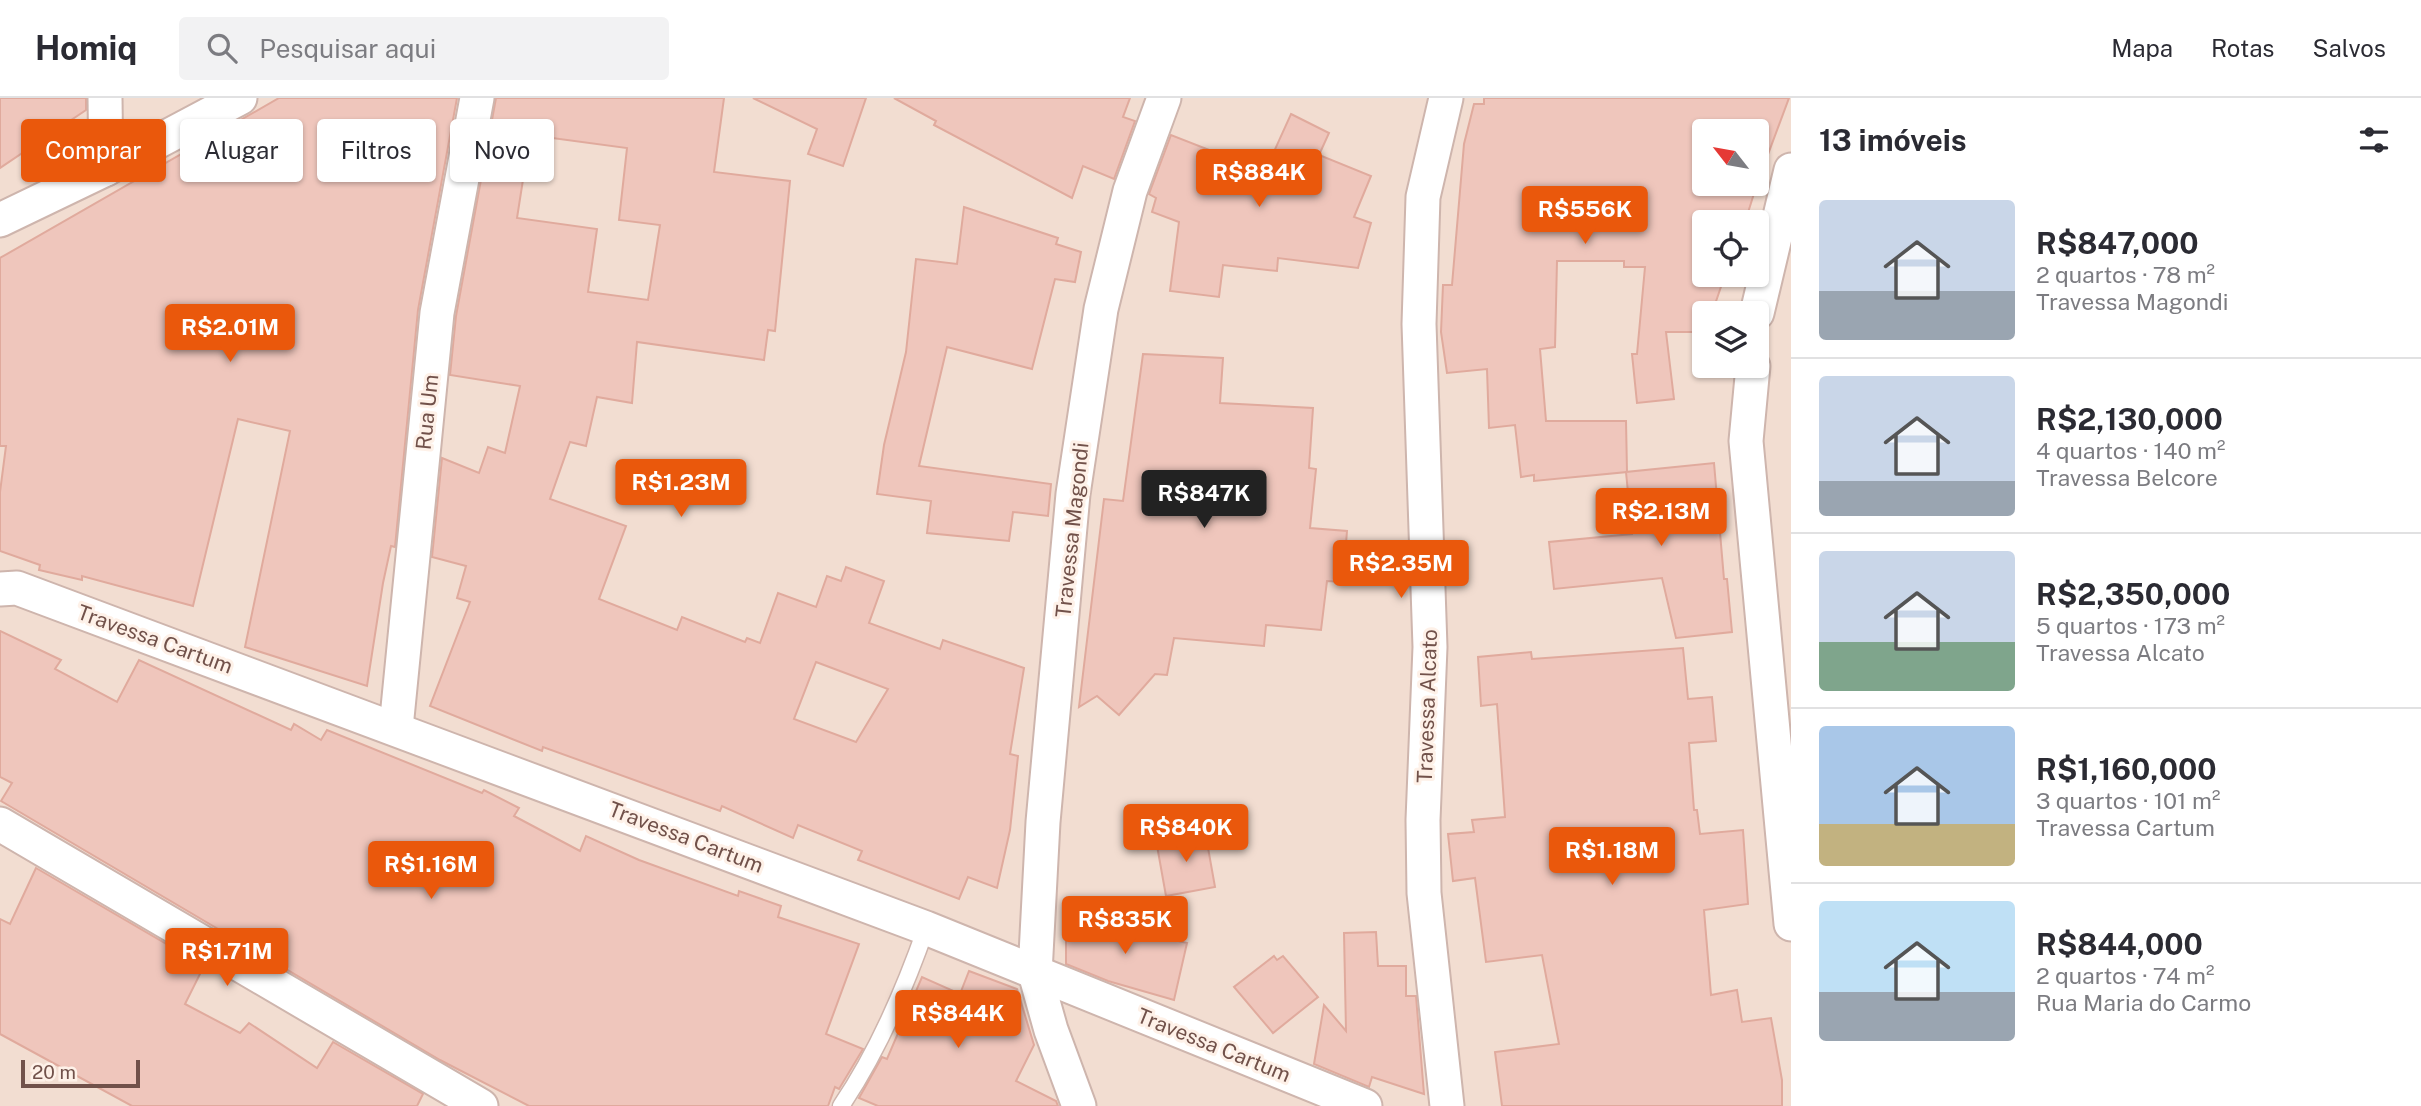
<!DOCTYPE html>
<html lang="pt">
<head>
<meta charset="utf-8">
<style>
	:root { --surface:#fff; --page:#f2f2f3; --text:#2b2b33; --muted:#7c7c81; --line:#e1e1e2; --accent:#ea580c }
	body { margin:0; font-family:"Public Sans",sans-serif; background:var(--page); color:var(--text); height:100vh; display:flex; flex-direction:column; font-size:26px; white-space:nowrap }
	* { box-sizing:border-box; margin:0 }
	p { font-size:23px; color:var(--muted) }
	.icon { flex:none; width:38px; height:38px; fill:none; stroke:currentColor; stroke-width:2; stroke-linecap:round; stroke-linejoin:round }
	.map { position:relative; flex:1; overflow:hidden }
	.sheet { display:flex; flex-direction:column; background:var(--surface); width:630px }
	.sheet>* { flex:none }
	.top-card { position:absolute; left:21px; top:21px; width:665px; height:63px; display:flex; gap:14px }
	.needle { width:46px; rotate:301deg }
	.controls { position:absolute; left:1692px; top:21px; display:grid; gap:14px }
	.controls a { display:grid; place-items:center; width:77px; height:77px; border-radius:7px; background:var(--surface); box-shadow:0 2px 5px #0004; font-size:35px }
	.scale { position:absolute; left:21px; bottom:18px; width:119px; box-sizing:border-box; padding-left:7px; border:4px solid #71514a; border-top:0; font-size:19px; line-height:24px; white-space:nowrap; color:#71514a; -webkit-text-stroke:5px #fef1e8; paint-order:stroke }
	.price { position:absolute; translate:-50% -60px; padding:0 16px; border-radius:7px; background:var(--accent); color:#fff; font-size:23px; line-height:46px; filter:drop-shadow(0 2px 4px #0008) }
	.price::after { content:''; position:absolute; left:50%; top:42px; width:21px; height:16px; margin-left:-10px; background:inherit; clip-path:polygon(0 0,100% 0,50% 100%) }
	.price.on { background:#222; color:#fff }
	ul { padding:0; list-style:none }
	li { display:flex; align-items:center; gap:21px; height:175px; padding:0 28px }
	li+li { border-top:2px solid var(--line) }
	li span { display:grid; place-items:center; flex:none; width:196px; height:140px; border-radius:7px; color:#555 }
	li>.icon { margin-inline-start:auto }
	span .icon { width:84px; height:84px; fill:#fffc; stroke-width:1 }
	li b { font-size:30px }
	h2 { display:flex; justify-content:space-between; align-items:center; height:84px; padding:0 28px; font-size:30px }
	.chip { padding:0 24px; border-radius:7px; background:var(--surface); box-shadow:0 2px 5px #0004; font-size:24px; line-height:63px }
	.chip.on { background:var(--accent); color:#fff }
	header { display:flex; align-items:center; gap:42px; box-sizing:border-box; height:98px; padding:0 35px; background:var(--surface); border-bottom:2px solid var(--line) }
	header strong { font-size:33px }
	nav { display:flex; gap:38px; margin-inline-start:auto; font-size:24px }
	.search { width:490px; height:63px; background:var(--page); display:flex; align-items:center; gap:18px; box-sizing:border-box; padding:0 24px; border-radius:7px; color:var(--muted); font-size:26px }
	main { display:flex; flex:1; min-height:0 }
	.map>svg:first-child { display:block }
	.residential { fill:#f2ddd1; fill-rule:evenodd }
	.building { fill:#efc6bc; stroke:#e0aa9d; stroke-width:2; fill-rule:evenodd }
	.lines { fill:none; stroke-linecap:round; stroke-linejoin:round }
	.service-casing { stroke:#ceb5ad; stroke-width:19 }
	.minor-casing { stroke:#ceb5ad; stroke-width:37 }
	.service { stroke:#fff; stroke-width:16 }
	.minor { stroke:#fff; stroke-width:33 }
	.labels { text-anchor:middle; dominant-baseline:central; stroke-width:6; stroke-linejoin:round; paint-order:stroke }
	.street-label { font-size:21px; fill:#71514a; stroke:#fef1e8 }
</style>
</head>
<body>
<header>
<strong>Homiq</strong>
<div class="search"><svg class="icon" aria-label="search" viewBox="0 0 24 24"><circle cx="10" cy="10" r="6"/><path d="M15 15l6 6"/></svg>Pesquisar aqui</div>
<nav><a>Mapa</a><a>Rotas</a><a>Salvos</a></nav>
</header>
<main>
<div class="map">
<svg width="1791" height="1008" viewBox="0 0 1791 1008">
	<rect width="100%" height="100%" fill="#fbede3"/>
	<path class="residential" d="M0 0H1791V1008H0ZM1704 33H1757V86H1704ZM1704 124H1757V177H1704ZM1704 215H1757V268H1704Z"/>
	<g class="building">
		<path d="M0 0H86V12L0 70Z"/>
		<path d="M279 0H457L418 212 395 449 391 448 383 485 367 588 245 549 290 333 238 321 193 508 82 478V482L39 472 40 467 0 453V394L6 348H0V160Z"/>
		<path d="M496 0H724L714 74 790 83 775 233 768 232 764 262 637 244 632 305 597 299 586 348 570 344 550 401 626 428 599 501 677 532 682 519 745 544 747 540 760 545 778 495 816 509 827 478 841 483 846 469 884 483 869 525 940 551 943 542 1024 570 1010 656 1018 658 1010 732 997 790 968 779 959 801 858 762 862 753 798 727 793 740 722 708 720 713 543 649 542 653 430 608 470 504 457 500 466 468 432 459 442 360 479 375 488 349 505 355 520 288 450 277 456 218ZM530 37 627 50 619 122 660 127 648 202 588 194 597 131 517 120ZM816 564 888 591 856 644 794 621Z"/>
		<path d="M753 0H866L843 68 808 56 817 31Z"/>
		<path d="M894 0H1130L1123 19 1135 23 1114 81 1083 68 1072 100 934 27 936 23Z"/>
		<path d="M1484 0H1789L1757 86V33H1704V86H1757L1745 124H1704V177H1725L1712 215H1704V234H1666L1674 301 1637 305 1632 256H1637L1645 169H1624V163H1557L1555 249 1540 251 1546 323H1626L1627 374 1534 383V377L1521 379 1515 327 1489 330 1487 271 1447 275 1441 234 1443 187H1452L1464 46 1474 6H1484Z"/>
		<path d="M1291 16 1329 35 1319 57 1371 78 1354 119 1371 125 1358 170 1278 160 1277 173 1223 167 1219 199 1170 193 1179 124 1152 114 1156 100 1149 96 1171 37 1250 68 1253 63 1267 69Z"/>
		<path d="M964 109 1058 140 1056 146 1081 154 1075 184 1055 181 1032 271 947 249 919 368 1051 386 1048 418 1013 414 1009 443 927 435 931 403 877 396 884 347 906 254 916 161 957 166Z"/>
		<path d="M1143 256 1223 260 1220 305 1313 310 1309 370 1316 371 1310 430 1347 433 1343 484 1327 483 1321 532 1266 527 1264 548 1174 540 1167 577 1155 576 1119 617 1097 598 1079 609 1104 401 1123 403Z"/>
		<path d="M1714 365 1724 481H1727L1732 534 1676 540 1662 480 1554 491 1549 444 1632 436 1626 374Z"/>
		<path d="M0 533 61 562 55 571 117 604 139 562 291 632 294 626 321 642 327 632 482 695 484 692 519 710 514 718 580 753 586 738 639 762 738 798 739 793 781 808 778 819 859 846 826 936 863 951 839 991 835 989 828 1008H529L440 962 1 703 12 685 0 679Z"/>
		<path d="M1683 550 1688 601 1712 599 1716 643 1689 645 1694 712H1697L1700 736 1743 732 1748 806 1704 812 1711 897 1737 892 1742 924 1771 920 1782 982V1008H1502L1495 954 1559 946 1542 857 1486 864 1475 780 1453 783 1448 736 1474 734 1472 722 1505 719 1497 606 1481 608 1478 559 1531 554 1532 561Z"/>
		<path d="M1205 733 1215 789 1166 798 1156 742Z"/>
		<path d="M36 770 204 868 185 906 240 935 249 925 317 970 333 944 423 996 417 1008H132L0 936V821L10 826Z"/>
		<path d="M1066 817 1187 845 1174 902 1108 883 1066 866Z"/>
		<path d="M1376 834 1378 868H1406V898H1416L1424 996 1372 979 1369 989 1314 966 1324 907 1346 933 1344 835Z"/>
		<path d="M1274 858 1277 862 1283 858 1318 899 1273 935 1234 889Z"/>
		<path d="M969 873 1017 891 1034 947 1016 983 1056 1003 1058 1008H878L859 1000 882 959 887 961 922 879 960 896Z"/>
	</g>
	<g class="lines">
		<g class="service-casing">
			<path id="service" d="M841 1008C877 955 905 890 926 830"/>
		</g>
		<g class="minor-casing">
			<g id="minor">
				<path d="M105 0 106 71"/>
				<path d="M1446 0 1423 99 1419 226 1430 549 1423 722 1424 795 1447 1008"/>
				<path d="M0 122 106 71 240 0"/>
				<path d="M1757 215 1791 72"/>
				<path d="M1753 268 1746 343 1791 826"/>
				<path d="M0 491 17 490 926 830 1365 1008"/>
				<path d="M396 630 437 215 477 0"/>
				<path d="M0 726 481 1008"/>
				<path d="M1079 1008 1051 932 1035 875 1043 724 1073 396 1101 211 1130 93 1164 0"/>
			</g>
		</g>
		<use href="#service" class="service"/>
		<use href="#minor" class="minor"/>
	</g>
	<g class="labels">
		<g class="street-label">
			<text transform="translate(427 314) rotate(-84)">Rua Um</text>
			<text transform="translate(1072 432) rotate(-84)">Travessa Magondi</text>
			<text transform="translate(155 541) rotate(20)">Travessa Cartum</text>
			<text transform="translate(1427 608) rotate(-88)">Travessa Alcato</text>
			<text transform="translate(686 739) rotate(21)">Travessa Cartum</text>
			<text transform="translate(1214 947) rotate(22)">Travessa Cartum</text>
		</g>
	</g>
</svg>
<div class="controls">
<a><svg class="needle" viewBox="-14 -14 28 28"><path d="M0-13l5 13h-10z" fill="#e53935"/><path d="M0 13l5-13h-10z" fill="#7c7c81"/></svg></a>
<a><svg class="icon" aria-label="locate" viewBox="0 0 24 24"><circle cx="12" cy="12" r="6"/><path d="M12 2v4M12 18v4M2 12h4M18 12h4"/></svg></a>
<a><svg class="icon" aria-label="layers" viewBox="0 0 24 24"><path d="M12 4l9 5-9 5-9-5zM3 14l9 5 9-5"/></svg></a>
</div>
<div class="scale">20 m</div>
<b class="price" style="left:1259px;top:111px">R$884K</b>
<b class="price" style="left:1585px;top:148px">R$556K</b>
<b class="price" style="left:230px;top:266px">R$2.01M</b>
<b class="price" style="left:681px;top:421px">R$1.23M</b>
<b class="price on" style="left:1204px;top:432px">R$847K</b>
<b class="price" style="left:1661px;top:450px">R$2.13M</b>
<b class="price" style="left:1401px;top:502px">R$2.35M</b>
<b class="price" style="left:1186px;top:766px">R$840K</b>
<b class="price" style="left:1612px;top:789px">R$1.18M</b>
<b class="price" style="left:431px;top:803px">R$1.16M</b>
<b class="price" style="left:1125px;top:858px">R$835K</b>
<b class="price" style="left:227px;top:890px">R$1.71M</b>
<b class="price" style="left:958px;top:952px">R$844K</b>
<div class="top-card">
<a class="chip on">Comprar</a>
<a class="chip">Alugar</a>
<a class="chip">Filtros</a>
<a class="chip">Novo</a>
</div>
</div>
<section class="sheet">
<h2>13 imóveis<svg class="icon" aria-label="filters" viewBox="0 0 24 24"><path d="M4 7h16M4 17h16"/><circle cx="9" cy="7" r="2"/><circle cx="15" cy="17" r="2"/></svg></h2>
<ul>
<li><span style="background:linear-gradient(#c9d6e8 65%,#9aa5b1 0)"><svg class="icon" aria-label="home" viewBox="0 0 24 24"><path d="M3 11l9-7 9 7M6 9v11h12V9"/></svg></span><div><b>R$847,000</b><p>2 quartos · 78 m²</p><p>Travessa Magondi</p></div></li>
<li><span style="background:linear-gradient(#c9d6e8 75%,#9aa5b1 0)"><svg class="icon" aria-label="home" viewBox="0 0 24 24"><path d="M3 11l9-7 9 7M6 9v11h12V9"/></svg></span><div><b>R$2,130,000</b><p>4 quartos · 140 m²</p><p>Travessa Belcore</p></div></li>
<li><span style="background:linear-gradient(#c9d6e8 65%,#7fa58c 0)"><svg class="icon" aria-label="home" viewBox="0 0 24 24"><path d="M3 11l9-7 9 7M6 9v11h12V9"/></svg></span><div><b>R$2,350,000</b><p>5 quartos · 173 m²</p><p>Travessa Alcato</p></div></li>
<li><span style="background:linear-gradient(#a9c7e8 70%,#c2b280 0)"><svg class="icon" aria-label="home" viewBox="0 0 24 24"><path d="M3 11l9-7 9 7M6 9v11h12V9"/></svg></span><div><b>R$1,160,000</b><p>3 quartos · 101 m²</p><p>Travessa Cartum</p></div></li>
<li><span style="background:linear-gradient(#bfe0f5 65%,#9aa5b1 0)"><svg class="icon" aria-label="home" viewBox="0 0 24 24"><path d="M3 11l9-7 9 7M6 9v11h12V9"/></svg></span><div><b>R$844,000</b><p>2 quartos · 74 m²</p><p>Rua Maria do Carmo</p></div></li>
</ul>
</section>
</main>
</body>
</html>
